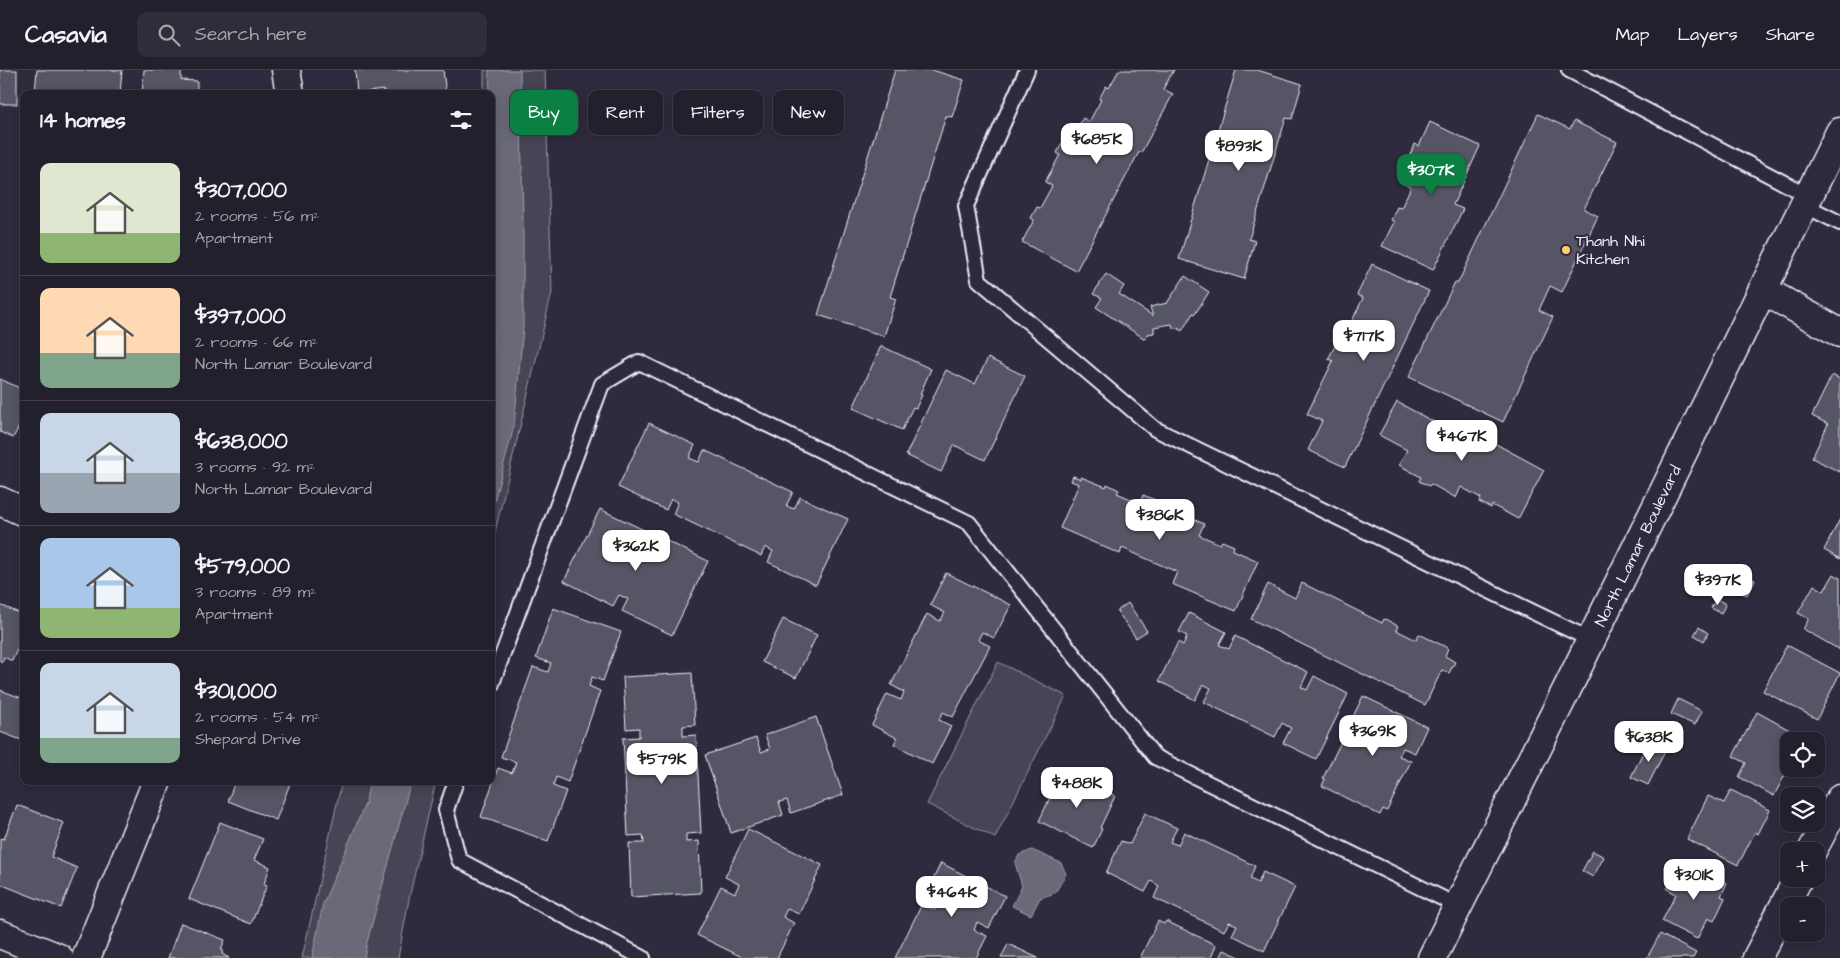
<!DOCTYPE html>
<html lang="en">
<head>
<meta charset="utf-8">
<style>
	:root { --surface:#23202e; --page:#2f2d3a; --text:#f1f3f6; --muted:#a3a3aa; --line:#403e4a; --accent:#0b8043 }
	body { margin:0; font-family:"Architects Daughter",sans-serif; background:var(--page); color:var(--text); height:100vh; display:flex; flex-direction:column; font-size:19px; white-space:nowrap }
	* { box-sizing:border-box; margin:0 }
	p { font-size:16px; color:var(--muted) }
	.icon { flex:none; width:28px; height:28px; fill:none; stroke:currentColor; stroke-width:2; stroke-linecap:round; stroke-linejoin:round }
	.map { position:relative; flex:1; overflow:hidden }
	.details { position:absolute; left:20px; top:20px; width:475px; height:695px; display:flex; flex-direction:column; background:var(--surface); border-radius:10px; box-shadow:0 2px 12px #0003,0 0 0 1px var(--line) }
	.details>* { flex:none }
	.hud { position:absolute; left:510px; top:20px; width:475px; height:45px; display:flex; gap:10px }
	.tools { position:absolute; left:1780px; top:662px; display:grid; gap:10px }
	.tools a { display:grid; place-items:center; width:45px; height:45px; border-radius:10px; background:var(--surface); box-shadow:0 2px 12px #0003,0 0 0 1px var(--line); font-size:25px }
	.price { position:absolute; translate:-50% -42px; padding:0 11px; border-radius:10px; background:#fff; color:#222; font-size:16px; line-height:32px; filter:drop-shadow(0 1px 2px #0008) }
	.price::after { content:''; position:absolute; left:50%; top:30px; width:15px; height:11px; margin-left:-8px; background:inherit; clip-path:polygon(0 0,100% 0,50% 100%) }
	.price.selected { background:var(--accent); color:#fff }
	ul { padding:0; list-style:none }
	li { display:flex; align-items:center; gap:15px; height:125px; padding:0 20px }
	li+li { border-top:1px solid var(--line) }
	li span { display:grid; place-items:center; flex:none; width:140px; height:100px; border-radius:10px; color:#555 }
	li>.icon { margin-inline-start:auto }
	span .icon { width:60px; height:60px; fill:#fffc; stroke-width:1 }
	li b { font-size:21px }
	h2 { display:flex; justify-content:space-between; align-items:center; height:60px; padding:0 20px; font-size:21px }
	.tag { padding:0 18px; border-radius:10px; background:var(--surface); box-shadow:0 2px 12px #0003,0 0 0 1px var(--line); font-size:18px; line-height:45px }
	.tag.selected { background:var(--accent); color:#fff }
	header { display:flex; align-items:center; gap:30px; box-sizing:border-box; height:70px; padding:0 25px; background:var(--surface); border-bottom:1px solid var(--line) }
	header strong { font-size:24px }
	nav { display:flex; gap:28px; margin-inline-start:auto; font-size:18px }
	.search { width:350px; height:45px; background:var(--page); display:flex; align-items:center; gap:12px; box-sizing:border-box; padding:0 18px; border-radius:10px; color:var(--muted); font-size:19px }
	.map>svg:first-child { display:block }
	.green { fill:#464455; stroke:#979aa6 }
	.water { fill:#696978; stroke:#9c9fab }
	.building { fill:#575565; stroke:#e8f1f8 }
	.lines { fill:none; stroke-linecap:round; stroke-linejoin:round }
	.lane-casing { stroke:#e8f1f8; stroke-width:18 }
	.street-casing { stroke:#e8f1f8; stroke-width:31 }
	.primary-casing { stroke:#e8f1f8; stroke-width:31 }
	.lane { stroke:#2f2a3d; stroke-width:14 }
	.street { stroke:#2f2a3d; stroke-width:28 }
	.primary { stroke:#2f2a3d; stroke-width:28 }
	.poi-dot { fill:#ffd166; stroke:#2f2a3d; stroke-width:2 }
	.labels { text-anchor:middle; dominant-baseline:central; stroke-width:4; stroke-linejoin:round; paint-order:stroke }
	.poi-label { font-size:16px; fill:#e8f1f8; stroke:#2f2a3d; text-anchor:start }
	.street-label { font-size:16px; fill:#e8f1f8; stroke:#2f2a3d }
</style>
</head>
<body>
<header>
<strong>Casavia</strong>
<div class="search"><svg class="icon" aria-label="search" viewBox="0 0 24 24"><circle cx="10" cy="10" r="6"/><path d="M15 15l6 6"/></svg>Search here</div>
<nav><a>Map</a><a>Layers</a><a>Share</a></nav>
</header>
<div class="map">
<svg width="1840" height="888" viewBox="0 0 1840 888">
	<rect width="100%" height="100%" fill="#2f2a3d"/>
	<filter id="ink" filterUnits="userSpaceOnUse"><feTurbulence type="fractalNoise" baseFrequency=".02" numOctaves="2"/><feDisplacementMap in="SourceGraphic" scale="10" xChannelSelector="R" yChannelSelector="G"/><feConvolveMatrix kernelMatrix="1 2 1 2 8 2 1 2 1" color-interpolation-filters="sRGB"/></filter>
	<g filter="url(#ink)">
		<g class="green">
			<path d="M484 0H545L552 222 491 479V24H484Z"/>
			<path d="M998 592 1066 626 995 768 927 734Z"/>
			<path d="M342 711H436L410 824 398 888H302Z"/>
		</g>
		<g class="water">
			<path d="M489 0H520L523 150V257L514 356 491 443 493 186 491 24H490Z"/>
			<path d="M370 711H411L367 872 364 888H312L323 834 365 734Z"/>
			<path d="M1032 780 1061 793 1066 804 1055 823 1040 828 1031 845 1012 836 1022 816 1015 793 1019 785Z"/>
		</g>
		<g class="building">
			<rect x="0" y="0" width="17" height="34"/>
			<path d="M37 0H122L120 24H56L35 22Z"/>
			<path d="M144 0H181V10L197 11V20L227 22V24H142Z"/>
			<path d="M355 0H443L446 24H384V20L357 23Z"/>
			<path d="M895 0H932L964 10 952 47 946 46 890 227 896 229 884 266 818 245Z"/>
			<path d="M1119 0H1174L1163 19 1173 24 1141 83 1139 82 1076 201 1022 172 1034 150 1031 148 1037 137 1040 138 1052 116 1045 112 1060 85 1057 83 1062 73 1068 76 1083 48 1089 52 1101 30 1099 29 1106 16 1109 18Z"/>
			<path d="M1236 0H1257L1302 14 1292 49 1286 48 1249 169 1255 171 1244 209 1179 189Z"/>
			<path d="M1538 44 1570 59 1574 51 1617 72 1584 139 1598 146 1562 222 1550 216 1539 240 1553 247 1503 352 1409 307 1455 212 1458 213Z"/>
			<path d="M1430 52 1480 76 1453 135 1463 139 1433 200 1382 176 1394 152 1391 150 1397 137 1401 138 1411 117 1401 113 1413 90 1409 87 1415 74 1419 76Z"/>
			<path d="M1372 194 1429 221 1345 397 1308 380 1322 351 1307 344 1333 291 1328 289 1335 276 1339 278 1363 228 1357 225Z"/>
			<path d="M1106 204 1124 216 1119 224 1153 246 1150 237 1167 233 1185 206 1209 222 1195 244 1193 243 1182 261 1178 258H1173L1172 254 1154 257V263L1148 264 1145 269 1096 237 1102 228 1093 224Z"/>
			<path d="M881 276 931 299 920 324 922 325 916 338 913 337 902 360 853 338Z"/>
			<path d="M988 288 1025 306 985 390 954 375 941 402 906 385 946 300 975 314Z"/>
			<path d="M1832 305 1840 309V402L1812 388 1828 354 1812 346Z"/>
			<path d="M0 309 24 320V347L13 368 0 362Z"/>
			<path d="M1397 332 1480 377 1485 368 1544 400 1518 449 1492 435 1491 438 1479 432 1481 428 1461 417 1456 428 1431 414 1429 416 1419 411 1421 407 1399 395 1407 380 1379 365Z"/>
			<path d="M649 353 695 375 689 388 699 392 704 380 793 422 786 436 794 439 800 427 848 449 816 515 768 492 773 481 765 477 761 486 673 444 678 432 671 429 666 440 618 417Z"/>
			<path d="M1073 406 1081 409V407L1106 417 1107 414 1119 420 1117 423 1140 433 1143 425 1167 435 1169 432 1182 439 1180 443 1204 454 1199 465 1220 474 1222 471 1234 476 1233 480 1258 491 1236 541 1172 514 1177 502 1122 478 1120 484 1060 458 1079 414 1071 411Z"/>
			<path d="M600 439 648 462 643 475 653 480 659 467 708 491 672 565 622 541 628 529 619 525 613 536 564 511Z"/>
			<path d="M1840 449V489L1824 480Z"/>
			<path d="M946 503 1011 535 994 568 982 562 978 570 990 576 953 647 943 642 939 650 951 656 932 694 894 674 897 668 872 655 887 624 901 630 904 622 891 615 927 544 940 551 945 543 930 535Z"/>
			<path d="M1834 504 1840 508V580L1803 559 1809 549 1798 543 1814 515 1824 521Z"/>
			<path d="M1744 505 1755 510 1747 525 1736 520Z"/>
			<path d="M1302 513 1382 553 1384 549 1387 550 1398 556 1396 560 1416 570 1419 564 1448 578 1445 586 1455 592 1449 603 1442 600 1425 635 1251 549 1268 514 1295 528Z"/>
			<path d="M1716 529 1726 534 1721 543 1711 538Z"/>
			<path d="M1128 533 1147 561 1136 568 1117 541Z"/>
			<path d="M0 535 24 545V563L12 591 4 587 2 592 0 591Z"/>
			<path d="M553 538 621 562 603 611 592 607 589 616 600 621 568 712 556 707 553 716 566 721 548 771 481 747 498 698 512 703 516 692 501 687 533 597 548 602 551 593 536 588Z"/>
			<path d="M1189 543 1226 562 1219 575 1229 579 1235 566 1308 602 1301 617 1307 620 1314 606 1348 624 1316 689 1283 673 1291 658 1282 653 1275 667 1204 632 1211 618 1203 614 1195 630 1159 611 1178 572 1183 575 1187 566 1179 562Z"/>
			<path d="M783 549 817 565 796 608 762 592Z"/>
			<path d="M1699 557 1708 563 1704 571 1694 565Z"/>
			<path d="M1787 575 1840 603 1817 649 1763 621Z"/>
			<path d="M692 603 695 655 683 656V666L696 665 701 763 686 764V772L699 771 701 823 631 827 629 773H644L643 765 628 766 623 668 639 667V658L626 659 623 607Z"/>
			<path d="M0 620 24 629V671L0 662Z"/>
			<path d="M1363 626 1427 657 1415 683 1403 678 1399 686 1411 691 1387 741 1383 739 1380 745 1322 716 1325 709 1323 708 1347 660 1359 666 1364 657 1351 651Z"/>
			<path d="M1678 629 1702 641 1695 655 1671 644Z"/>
			<path d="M1757 642 1804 668 1802 671H1789V697L1774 726 1739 707 1746 693 1733 686Z"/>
			<path d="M816 647 843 725 791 743 787 730 779 732 783 745 731 763 705 685 756 668 761 682 770 679 765 665Z"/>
			<path d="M1649 670 1666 679 1648 715 1631 707Z"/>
			<path d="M1063 700 1115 726 1100 758 1102 759 1093 778 1039 751Z"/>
			<path d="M235 711H291L276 750 228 731Z"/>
			<path d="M1731 720 1770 740 1758 764 1755 762 1738 795 1687 769 1708 726 1724 733Z"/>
			<path d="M17 735 64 753 51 787 77 798 61 838 0 814V768L4 769Z"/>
			<path d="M1145 743 1177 758 1170 772 1178 775 1184 762 1255 796 1250 809 1258 813 1263 802 1295 817 1264 881 1232 865 1237 855 1229 852 1224 861 1154 828 1159 816 1151 811 1145 822 1106 803 1121 771 1130 774Z"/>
			<path d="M220 752 263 769 254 790 270 797 264 814 267 815 251 854 189 829Z"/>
			<path d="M748 759 822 795 799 844 787 839 783 847 794 853 777 888H744L697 865 721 816 735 823 739 814 725 807Z"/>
			<path d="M1593 781 1604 787 1593 807 1582 801Z"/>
			<path d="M941 793 1005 826 989 858 977 852 974 860 987 866 976 888H895L922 834 935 840 938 832 925 826Z"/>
			<path d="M1691 795 1727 813 1721 826 1725 828 1714 851 1708 848 1697 869 1662 851 1676 824 1667 819 1677 800 1686 805Z"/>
			<path d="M1158 851 1164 854 1166 851 1216 875 1211 888H1140Z"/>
			<path d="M181 853 225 870 221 879 223 880 222 884 229 888H168Z"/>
			<path d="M1660 864 1696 883 1693 888H1647Z"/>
			<path d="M1008 874 1038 888H1001Z"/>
			<path d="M1224 880 1242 888H1220Z"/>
		</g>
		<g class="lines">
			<g class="lane-casing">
				<g id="lane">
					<path d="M1027 0 966 136 979 210 1155 359 1591 570"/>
					<path d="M1569 0 1809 126"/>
					<path d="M1804 135 1840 153"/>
					<path d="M491 616 602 314 639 292 969 453 1155 687 1458 836"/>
					<path d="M456 711 446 740 459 790 643 888"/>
				</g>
			</g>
			<g class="street-casing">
				<g id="street">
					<path d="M286 0 290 24"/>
					<path d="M1763 220 1840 263"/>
					<path d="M0 431 24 442"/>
					<path d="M1812 781 1840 729"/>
					<path d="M0 864 59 888"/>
					<path d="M86 888 157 711"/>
					<path d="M1757 888 1798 809"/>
				</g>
			</g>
			<g class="primary-casing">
				<path id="primary" d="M1432 888 1569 615 1840 62"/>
			</g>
			<use href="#lane" class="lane"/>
			<use href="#street" class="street"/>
			<use href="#primary" class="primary"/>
		</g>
	</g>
	<circle class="poi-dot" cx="1566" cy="180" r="5"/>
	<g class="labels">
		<g class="poi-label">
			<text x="1576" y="171">Thanh Nhi<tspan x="1576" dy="18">Kitchen</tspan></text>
		</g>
		<g class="street-label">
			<text transform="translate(1638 476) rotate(-64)">North Lamar Boulevard</text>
		</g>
	</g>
</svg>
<div class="tools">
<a><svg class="icon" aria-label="locate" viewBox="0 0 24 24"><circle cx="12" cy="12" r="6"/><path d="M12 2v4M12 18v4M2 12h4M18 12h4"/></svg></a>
<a><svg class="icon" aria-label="layers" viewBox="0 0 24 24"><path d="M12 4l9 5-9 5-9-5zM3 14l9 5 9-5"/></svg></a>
<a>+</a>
<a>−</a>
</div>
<b class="price" style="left:1097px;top:95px">$685K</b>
<b class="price" style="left:1239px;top:102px">$893K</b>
<b class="price selected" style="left:1431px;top:126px">$307K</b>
<b class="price" style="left:1364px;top:292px">$717K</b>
<b class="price" style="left:1462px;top:392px">$467K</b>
<b class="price" style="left:1160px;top:471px">$386K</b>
<b class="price" style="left:636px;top:502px">$362K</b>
<b class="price" style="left:1718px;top:536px">$397K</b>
<b class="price" style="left:1373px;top:687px">$369K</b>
<b class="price" style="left:1649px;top:693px">$638K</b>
<b class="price" style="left:662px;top:715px">$579K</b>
<b class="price" style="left:1077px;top:739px">$488K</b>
<b class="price" style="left:1694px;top:831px">$301K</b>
<b class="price" style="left:952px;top:848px">$464K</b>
<div class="hud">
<a class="tag selected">Buy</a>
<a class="tag">Rent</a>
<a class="tag">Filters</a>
<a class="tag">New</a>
</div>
<section class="details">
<h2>14 homes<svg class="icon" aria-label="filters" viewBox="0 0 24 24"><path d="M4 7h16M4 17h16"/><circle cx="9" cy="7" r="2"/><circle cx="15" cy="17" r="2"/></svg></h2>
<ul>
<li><span style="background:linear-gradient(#dfe7d0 70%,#8fb573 0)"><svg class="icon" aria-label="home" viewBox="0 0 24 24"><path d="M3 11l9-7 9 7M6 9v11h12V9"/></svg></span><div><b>$307,000</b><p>2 rooms · 56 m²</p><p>Apartment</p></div></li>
<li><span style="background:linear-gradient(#ffd9b3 65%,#7fa58c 0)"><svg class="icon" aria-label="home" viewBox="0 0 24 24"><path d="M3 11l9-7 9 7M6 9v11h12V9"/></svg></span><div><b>$397,000</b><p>2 rooms · 66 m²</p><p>North Lamar Boulevard</p></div></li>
<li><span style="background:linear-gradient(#c9d6e8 60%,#9aa5b1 0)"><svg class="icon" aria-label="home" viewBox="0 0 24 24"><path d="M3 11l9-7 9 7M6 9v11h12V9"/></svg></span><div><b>$638,000</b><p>3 rooms · 92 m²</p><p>North Lamar Boulevard</p></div></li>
<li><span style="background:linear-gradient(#a9c7e8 70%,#8fb573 0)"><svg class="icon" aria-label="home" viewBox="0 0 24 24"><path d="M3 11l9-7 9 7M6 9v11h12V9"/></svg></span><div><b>$579,000</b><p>3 rooms · 89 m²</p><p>Apartment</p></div></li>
<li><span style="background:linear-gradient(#c9d6e8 75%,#7fa58c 0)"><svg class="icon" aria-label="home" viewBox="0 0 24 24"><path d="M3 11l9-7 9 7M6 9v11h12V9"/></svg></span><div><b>$301,000</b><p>2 rooms · 54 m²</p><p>Shepard Drive</p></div></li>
</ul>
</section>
</div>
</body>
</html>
